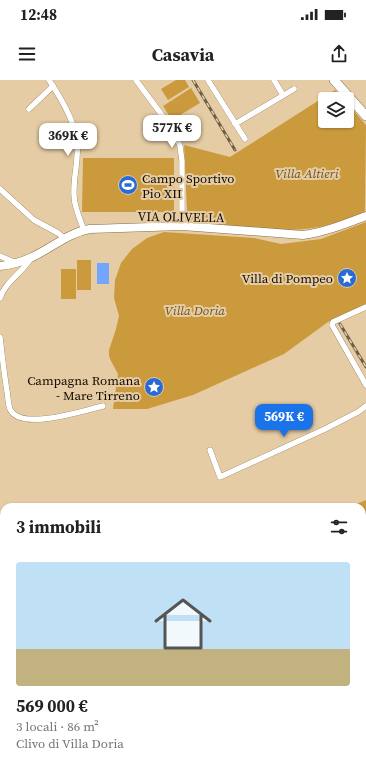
<!DOCTYPE html>
<html lang="it">
<head>
<meta charset="utf-8">
<style>
	:root { --surface:#fff; --page:#f2f2f2; --text:#222; --muted:#767676; --accent:#1a73e8 }
	body { margin:0; font-family:"Source Serif 4",serif; background:var(--page); color:var(--text); height:100vh; display:flex; flex-direction:column; font-size:15px; white-space:nowrap }
	* { box-sizing:border-box; margin:0 }
	p { font-size:13px; color:var(--muted) }
	.icon { flex:none; width:22px; height:22px; fill:none; stroke:currentColor; stroke-width:2; stroke-linecap:round; stroke-linejoin:round }
	.map { position:relative; flex:1; overflow:hidden }
	.details { position:absolute; left:0px; top:423px; width:366px; height:268px; display:flex; flex-direction:column; background:var(--surface); border-radius:12px 12px 0 0; box-shadow:0 1px 3px #0004 }
	.details>* { flex:none }
	.controls { position:absolute; left:318px; top:12px; display:grid; gap:8px }
	.controls a { display:grid; place-items:center; width:36px; height:36px; border-radius:4px; background:var(--surface); box-shadow:0 1px 3px #0004; font-size:20px }
	.price { position:absolute; translate:-50% -34px; padding:0 9px; border-radius:8px; background:#fff; color:#222; font-size:13px; line-height:26px; filter:drop-shadow(0 1px 2px #0008) }
	.price::after { content:''; position:absolute; left:50%; top:24px; width:12px; height:9px; margin-left:-6px; background:inherit; clip-path:polygon(0 0,100% 0,50% 100%) }
	.price.selected { background:var(--accent); color:#fff }
	ul { padding:0; list-style:none }
	li { display:grid; align-content:center; gap:8px; height:212px; padding:0 16px }
	li span { display:grid; place-items:center; height:124px; border-radius:4px; color:#555 }
	li>.icon { margin-inline-start:auto }
	span .icon { width:72px; height:72px; fill:#fffc; stroke-width:1 }
	li b { font-size:17px }
	h2 { display:flex; justify-content:space-between; align-items:center; height:48px; padding:0 16px; font-size:17px }
	.status { display:flex; justify-content:space-between; align-items:center; height:28px; padding:0 20px; background:var(--surface); direction:ltr }
	.status svg { height:11px; fill:currentColor }
	header { display:flex; justify-content:space-between; align-items:center; height:52px; padding:0 16px; background:var(--surface); font-size:18px; font-weight:700 }
	.map>svg:first-child { display:block }
	.green { fill:#cb9a3c }
	.water { fill:#71a5fe }
	.lines { fill:none; stroke-linecap:round; stroke-linejoin:round }
	.highway-tunnel { stroke:#c6af8c; stroke-width:10; stroke-dasharray:10 5; stroke-linecap:butt }
	.street-casing { stroke:#846e48; stroke-width:6 }
	.secondary-casing { stroke:#846e48; stroke-width:9 }
	.primary-casing { stroke:#846e48; stroke-width:10 }
	.highway-casing { stroke:#846e48; stroke-width:11 }
	.street { stroke:#fff; stroke-width:5.5 }
	.secondary { stroke:#fff; stroke-width:8 }
	.primary { stroke:#fff; stroke-width:9 }
	.highway { stroke:#fff; stroke-width:10 }
	.rail-casing { stroke:#6f5f48; stroke-width:3 }
	.rail { stroke:#e5cca4; stroke-width:1.5; stroke-dasharray:4.5; stroke-linecap:butt }
	.labels { text-anchor:middle; dominant-baseline:central; stroke-width:4; stroke-linejoin:round; paint-order:stroke }
	.park-label { font-size:13px; font-style:italic; fill:#6c5327; stroke:#e5cca4 }
	.poi-label { font-size:13px; fill:#130b01; stroke:#e5cca4; text-anchor:end }
	.street-label { font-size:13px; fill:#130b01; stroke:#e5cca4 }
</style>
</head>
<body>
<div class="status"><b>12:48</b><svg viewBox="0 0 49 12"><path d="M0 12V9h3v3zM5 12V6h3v6zM10 12V3h3v9zM15 12V0h3v12zM26 1h20v11H26zM47 4h2v5h-2z"/></svg></div>
<header><svg class="icon" aria-label="menu" viewBox="0 0 24 24"><path d="M4 6h16M4 12h16M4 18h16"/></svg>Casavia<svg class="icon" aria-label="share" viewBox="0 0 24 24"><path d="M12 15V3M7 8l5-5 5 5M5 13v7h14v-7"/></svg></header>
<div class="map">
<svg width="366" height="691" viewBox="0 0 366 691">
	<rect width="100%" height="100%" fill="#e5cca4"/>
	<g class="green">
		<path d="M176 0H185L189 7 168 20 161 9Z"/>
		<path d="M191 8 200 23 172 40 163 26Z"/>
		<path d="M335 10 344 19H325V41H347V23L366 45 365 132C350 138 335 144 319 147 283 154 233 146 196 144 190 141 188 138 187 131L184 65 230 77Z"/>
		<path d="M83 78H174V132H82Z"/>
		<path d="M366 142V225L328 242 284 274 193 315 147 329H113L118 294 111 281 109 276V270L116 249 119 236 114 218 115 200 121 183 132 169 147 158 164 152 254 158 281 164 321 159Z"/>
		<rect x="77" y="180" width="14" height="30"/>
		<rect x="61" y="189" width="15" height="30"/>
		<path d="M366 420V458H362V427H350Z"/>
	</g>
	<rect class="water" x="97" y="183" width="12" height="21"/>
	<g class="lines">
		<g class="highway-tunnel">
			<path d="M0 437 4 438"/>
			<path d="M230 687 231 691"/>
		</g>
		<g class="street-casing">
			<g id="street">
				<path d="M49 0C61 18 75 41 77 62 79 80 73 97 74 115 74 127 80 139 84 150"/>
				<path d="M136 0 173 50 180 66 182 81V146"/>
				<path d="M208 0 245 59"/>
				<path d="M274 0 283 15"/>
				<path d="M29 29 53 6"/>
				<path d="M235 44 294 9"/>
				<path d="M0 109 34 140 58 153 64 158"/>
				<path d="M0 176 16 183"/>
				<path d="M0 218C6 201 22 193 31 178"/>
				<path d="M366 227 333 242 332 245 366 305"/>
				<path d="M0 257C2 275 4 293 7 311 8 317 8 324 10 329 20 352 85 330 103 326"/>
				<path d="M210 370 220 397 325 349 358 332 366 326"/>
				<path d="M362 486 366 483"/>
				<path d="M0 522 4 521"/>
				<path d="M362 538 366 537"/>
				<path d="M362 618 366 624"/>
				<path d="M40 687 42 691"/>
				<path d="M310 687 311 691"/>
				<path d="M283 691 285 687"/>
			</g>
		</g>
		<g class="secondary-casing">
			<g id="secondary">
				<path d="M0 186C10 185 21 182 30 178 51 169 67 153 90 149L182 146 303 155C325 152 345 144 366 136"/>
				<path d="M362 462 366 463"/>
				<path d="M0 517 4 513"/>
			</g>
		</g>
		<g class="primary-casing">
			<path id="primary" d="M334 0 366 36"/>
		</g>
		<g class="highway-casing">
			<g id="highway">
				<path d="M0 450 4 451"/>
				<path d="M0 476 4 478"/>
			</g>
		</g>
		<use href="#street" class="street"/>
		<use href="#secondary" class="secondary"/>
		<use href="#primary" class="primary"/>
		<use href="#highway" class="highway"/>
		<g class="rail-casing">
			<g id="rail">
				<path d="M193 0 235 70"/>
				<path d="M340 244 366 287"/>
			</g>
		</g>
		<use href="#rail" class="rail"/>
	</g>
	<defs>
		<g id="stadium-disc" transform="scale(1)"><circle r="9.5" fill="#2a6ad7" stroke="#e5cca4"/><path d="M0-5a6.5 5 0 1 0 0 10a6.5 5 0 1 0 0-10ZM-3.5-1.8h7v3.6h-7Z" fill="#fff"/></g>
		<g id="sight-disc" transform="scale(1)"><circle r="9.5" fill="#2a6ad7" stroke="#e5cca4"/><path d="M0-6L1.8-2.2L6-1.7L2.9 1.2L3.7 5.4L0 3.3L-3.7 5.4L-2.9 1.2L-6-1.7L-1.8-2.2Z" fill="#fff"/></g>
	</defs>
	<g fill-rule="evenodd">
		<use href="#stadium-disc" x="128" y="105"/>
		<use href="#sight-disc" x="347" y="198"/>
		<use href="#sight-disc" x="154" y="307"/>
	</g>
	<g class="labels">
		<g class="park-label">
			<text x="307" y="93">Villa Altieri</text>
			<text x="195" y="230">Villa Doria</text>
		</g>
		<g class="poi-label">
			<text x="142" y="98" text-anchor="start">Campo Sportivo<tspan x="142" dy="15">Pio XII</tspan></text>
			<text x="333" y="198">Villa di Pompeo</text>
			<text x="140" y="300">Campagna Romana<tspan x="140" dy="15">- Mare Tirreno</tspan></text>
		</g>
		<g class="street-label">
			<text transform="translate(181 137) rotate(1)">VIA OLIVELLA</text>
		</g>
	</g>
</svg>
<div class="controls">
<a><svg class="icon" aria-label="layers" viewBox="0 0 24 24"><path d="M12 4l9 5-9 5-9-5zM3 14l9 5 9-5"/></svg></a>
</div>
<b class="price" style="left:172px;top:69px">577K €</b>
<b class="price" style="left:68px;top:77px">369K €</b>
<b class="price selected" style="left:284px;top:358px">569K €</b>
<section class="details">
<h2>3 immobili<svg class="icon" aria-label="filters" viewBox="0 0 24 24"><path d="M4 7h16M4 17h16"/><circle cx="9" cy="7" r="2"/><circle cx="15" cy="17" r="2"/></svg></h2>
<ul>
<li><span style="background:linear-gradient(#bfe0f5 70%,#c2b280 0)"><svg class="icon" aria-label="home" viewBox="0 0 24 24"><path d="M3 11l9-7 9 7M6 9v11h12V9"/></svg></span><div><b>569 000 €</b><p>3 locali · 86 m²</p><p>Clivo di Villa Doria</p></div></li>
</ul>
</section>
</div>
</body>
</html>
